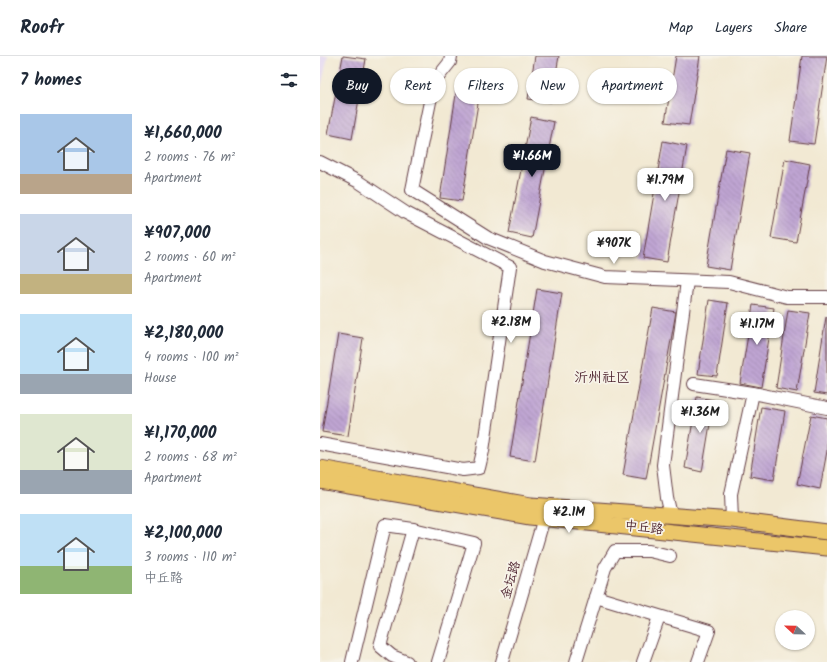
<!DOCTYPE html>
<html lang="en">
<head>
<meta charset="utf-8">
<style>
	:root { --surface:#fff; --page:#f6f6f7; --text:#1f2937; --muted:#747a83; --line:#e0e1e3; --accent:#111827 }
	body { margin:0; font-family:Kalam,"LXGW WenKai TC",sans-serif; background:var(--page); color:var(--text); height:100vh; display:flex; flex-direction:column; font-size:15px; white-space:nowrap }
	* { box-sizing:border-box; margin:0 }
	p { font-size:13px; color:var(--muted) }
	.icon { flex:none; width:22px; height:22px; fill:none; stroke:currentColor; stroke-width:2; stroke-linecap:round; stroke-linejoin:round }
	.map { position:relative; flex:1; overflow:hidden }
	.side { display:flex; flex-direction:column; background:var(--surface); width:320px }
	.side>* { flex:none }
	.banner { position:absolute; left:12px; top:12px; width:380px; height:36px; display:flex; gap:8px }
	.needle { width:26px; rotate:292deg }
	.buttons { position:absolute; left:455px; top:554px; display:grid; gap:8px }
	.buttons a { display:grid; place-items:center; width:40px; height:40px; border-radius:50%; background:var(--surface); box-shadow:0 1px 3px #0004; font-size:20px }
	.price { position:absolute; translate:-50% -34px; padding:0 9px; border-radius:8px; background:#fff; color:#222; font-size:13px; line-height:26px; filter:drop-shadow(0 1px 2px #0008) }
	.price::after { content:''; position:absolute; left:50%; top:24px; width:12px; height:9px; margin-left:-6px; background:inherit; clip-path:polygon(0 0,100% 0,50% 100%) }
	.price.active { background:var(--accent); color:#fff }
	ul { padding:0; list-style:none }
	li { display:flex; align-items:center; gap:12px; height:100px; padding:0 20px }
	li span { display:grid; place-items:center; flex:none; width:112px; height:80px; border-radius:0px; color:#555 }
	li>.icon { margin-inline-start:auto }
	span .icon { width:48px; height:48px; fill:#fffc; stroke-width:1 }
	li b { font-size:17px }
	h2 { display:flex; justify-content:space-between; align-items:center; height:48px; padding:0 20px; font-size:17px }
	.pill { padding:0 14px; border-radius:18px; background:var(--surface); box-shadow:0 1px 3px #0004; font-size:14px; line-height:36px }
	.pill.active { background:var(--accent); color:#fff }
	header { display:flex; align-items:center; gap:24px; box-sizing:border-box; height:56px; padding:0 20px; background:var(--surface); border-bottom:1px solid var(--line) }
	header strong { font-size:19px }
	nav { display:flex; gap:22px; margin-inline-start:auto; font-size:14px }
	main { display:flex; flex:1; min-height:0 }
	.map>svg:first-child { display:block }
	.built { fill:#e1d4f4 }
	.building { fill:url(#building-back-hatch) }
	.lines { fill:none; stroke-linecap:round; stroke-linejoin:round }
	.minor-casing { stroke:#633d44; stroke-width:14 }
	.major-casing { stroke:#633d44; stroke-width:17 }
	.minor { stroke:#fff; stroke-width:12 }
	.major { stroke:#ebc669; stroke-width:15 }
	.labels { text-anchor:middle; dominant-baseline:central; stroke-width:3.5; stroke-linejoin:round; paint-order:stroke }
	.street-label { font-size:13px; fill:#4a1f2b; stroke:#f7f3e8 }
	.neighbourhood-label { font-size:14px; fill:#4a1f2b; stroke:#f7f3e8 }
</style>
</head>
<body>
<header>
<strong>Roofr</strong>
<nav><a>Map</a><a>Layers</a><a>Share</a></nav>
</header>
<main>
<section class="side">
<h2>7 homes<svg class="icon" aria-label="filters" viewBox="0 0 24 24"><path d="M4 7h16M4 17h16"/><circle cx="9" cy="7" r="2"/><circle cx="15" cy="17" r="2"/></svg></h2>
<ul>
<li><span style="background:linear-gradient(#a9c7e8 75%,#b9a48a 0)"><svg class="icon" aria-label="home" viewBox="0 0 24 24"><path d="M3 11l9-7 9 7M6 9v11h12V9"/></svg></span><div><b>¥1,660,000</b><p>2 rooms · 76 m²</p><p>Apartment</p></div></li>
<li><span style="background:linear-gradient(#c9d6e8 75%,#c2b280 0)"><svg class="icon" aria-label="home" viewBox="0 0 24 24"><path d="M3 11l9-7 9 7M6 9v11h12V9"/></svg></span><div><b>¥907,000</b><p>2 rooms · 60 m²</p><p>Apartment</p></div></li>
<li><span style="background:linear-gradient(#bfe0f5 75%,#9aa5b1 0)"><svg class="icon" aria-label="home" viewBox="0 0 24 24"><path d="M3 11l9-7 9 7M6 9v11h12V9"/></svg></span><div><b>¥2,180,000</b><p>4 rooms · 100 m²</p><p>House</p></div></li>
<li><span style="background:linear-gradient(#dfe7d0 70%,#9aa5b1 0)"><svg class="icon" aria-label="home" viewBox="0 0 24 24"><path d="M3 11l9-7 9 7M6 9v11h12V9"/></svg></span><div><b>¥1,170,000</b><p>2 rooms · 68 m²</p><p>Apartment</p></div></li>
<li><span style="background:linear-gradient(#bfe0f5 65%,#8fb573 0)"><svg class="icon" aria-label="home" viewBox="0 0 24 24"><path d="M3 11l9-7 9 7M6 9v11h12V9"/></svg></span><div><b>¥2,100,000</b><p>3 rooms · 110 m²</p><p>中丘路</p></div></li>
</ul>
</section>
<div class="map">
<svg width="507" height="606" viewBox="0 0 507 606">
	<defs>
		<pattern id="building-back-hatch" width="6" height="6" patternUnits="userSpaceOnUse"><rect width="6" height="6" fill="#bfa5d3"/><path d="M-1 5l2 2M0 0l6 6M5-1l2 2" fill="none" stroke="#9d86ab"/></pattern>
	</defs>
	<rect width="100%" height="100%" fill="#f7f3e8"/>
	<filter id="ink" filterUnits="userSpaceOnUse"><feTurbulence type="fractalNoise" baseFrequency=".025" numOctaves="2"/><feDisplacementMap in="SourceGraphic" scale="8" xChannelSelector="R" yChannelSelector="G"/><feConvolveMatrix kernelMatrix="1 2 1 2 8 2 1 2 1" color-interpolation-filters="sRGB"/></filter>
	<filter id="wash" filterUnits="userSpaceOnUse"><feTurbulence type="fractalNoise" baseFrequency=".012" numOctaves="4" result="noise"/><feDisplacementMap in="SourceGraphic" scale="16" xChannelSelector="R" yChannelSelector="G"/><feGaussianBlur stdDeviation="0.9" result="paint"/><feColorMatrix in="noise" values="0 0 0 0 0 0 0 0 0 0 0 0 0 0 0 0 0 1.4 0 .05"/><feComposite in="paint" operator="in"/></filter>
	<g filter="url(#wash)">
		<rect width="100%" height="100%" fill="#f2e9d3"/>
		<path class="built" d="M0 0H8L0 36Z"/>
		<g id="blocks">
			<g class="building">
				<path d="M23 0 46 3 32 83 8 78Z"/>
				<path d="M215 0H239L231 46 208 43Z"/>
				<path d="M356 0H380L369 69 345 66Z"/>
				<path d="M482 0H507L494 88 470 85Z"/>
				<path d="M137 32 160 35 142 145 120 142Z"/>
				<path d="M211 61 234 66 212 182 189 177Z"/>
				<path d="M343 85 367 90 347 206 323 202Z"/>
				<path d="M406 93 430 97 410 214 386 210Z"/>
				<path d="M465 103 490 108 476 186 451 182Z"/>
				<path d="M217 233 242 237 215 405 190 401Z"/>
				<path d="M389 244 408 247 397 320 378 318Z"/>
				<path d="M433 249 454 252 441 331 420 327Z"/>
				<path d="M333 252 356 256 326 423 303 419Z"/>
				<path d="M468 254 490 257 477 336 456 332Z"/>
				<path d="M506 261H507V339L494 337Z"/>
				<path d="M18 278 43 282 28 380 2 376Z"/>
				<path d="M377 341 394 344 382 416 365 412Z"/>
				<path d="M441 351 465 355 454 424 430 420Z"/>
				<path d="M491 359 507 362V395L500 433 477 428Z"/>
			</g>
		</g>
	</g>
	<g filter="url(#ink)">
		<use href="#blocks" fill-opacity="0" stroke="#633d44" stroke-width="1"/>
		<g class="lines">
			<g class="minor-casing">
				<g id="minor">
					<path d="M131 0 130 6 114 26 92 134 168 182 225 205 285 221 409 226 467 241H507"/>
					<path d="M0 106 39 126 86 157 190 211 163 395 159 412 143 414 0 388"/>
					<path d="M374 328 433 337 507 352"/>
					<path d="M351 459 347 442 343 409 367 225"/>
					<path d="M412 464 411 438 433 337"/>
					<path d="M276 541 389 575 378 606"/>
					<path d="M32 606 65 469 93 473 154 487 118 606"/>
					<path d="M87 606 72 600 60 590 93 473"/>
					<path d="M182 606 226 455"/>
					<path d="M256 606 285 512 295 495H329L350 500"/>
					<path d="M323 606 339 561"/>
				</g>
			</g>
			<g class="major-casing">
				<g id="major">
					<path d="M0 412 211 449 412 464 507 476"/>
					<path d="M0 425 210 461 507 492"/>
				</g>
			</g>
			<use href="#minor" class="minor"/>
			<use href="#major" class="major"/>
		</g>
	</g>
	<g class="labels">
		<g class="street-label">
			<text transform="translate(324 472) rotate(6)">中丘路</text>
			<text transform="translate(191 524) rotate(-74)">金坛路</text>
		</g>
		<g class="neighbourhood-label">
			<text x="282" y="322">沂州社区</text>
		</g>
	</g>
</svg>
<div class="buttons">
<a><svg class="needle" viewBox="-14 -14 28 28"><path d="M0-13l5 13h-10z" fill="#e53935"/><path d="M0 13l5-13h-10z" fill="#747a83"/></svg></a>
</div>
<b class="price active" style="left:212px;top:122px">¥1.66M</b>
<b class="price" style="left:345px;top:146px">¥1.79M</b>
<b class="price" style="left:294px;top:209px">¥907K</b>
<b class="price" style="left:191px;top:288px">¥2.18M</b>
<b class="price" style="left:437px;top:290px">¥1.17M</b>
<b class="price" style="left:380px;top:378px">¥1.36M</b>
<b class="price" style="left:249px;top:478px">¥2.1M</b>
<div class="banner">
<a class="pill active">Buy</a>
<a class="pill">Rent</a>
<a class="pill">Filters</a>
<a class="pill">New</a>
<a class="pill">Apartment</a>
</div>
</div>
</main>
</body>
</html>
